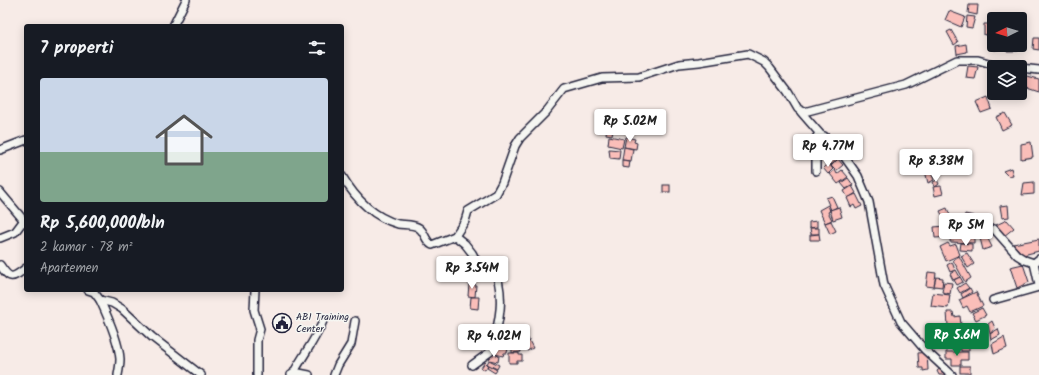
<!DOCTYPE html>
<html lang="id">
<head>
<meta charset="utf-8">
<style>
	:root { --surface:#171b24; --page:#20242c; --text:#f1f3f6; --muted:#9ea1a6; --accent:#0b8043 }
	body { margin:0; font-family:Kalam,sans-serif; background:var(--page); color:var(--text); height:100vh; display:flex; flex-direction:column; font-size:15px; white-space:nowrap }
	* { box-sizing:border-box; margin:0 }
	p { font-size:13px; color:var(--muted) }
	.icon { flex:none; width:22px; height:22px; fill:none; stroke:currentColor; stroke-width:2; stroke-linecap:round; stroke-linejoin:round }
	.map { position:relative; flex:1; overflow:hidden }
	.details { position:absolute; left:24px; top:24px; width:320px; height:268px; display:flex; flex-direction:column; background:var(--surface); border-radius:4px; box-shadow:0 2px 10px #0003 }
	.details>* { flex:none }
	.needle { width:26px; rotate:265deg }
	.tools { position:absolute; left:987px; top:12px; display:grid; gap:8px }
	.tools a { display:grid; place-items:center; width:40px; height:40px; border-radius:4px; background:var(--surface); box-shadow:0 2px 10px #0003; font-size:20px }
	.price { position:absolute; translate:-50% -34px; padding:0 9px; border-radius:4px; background:#fff; color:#222; font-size:13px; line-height:26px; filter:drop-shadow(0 1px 2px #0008) }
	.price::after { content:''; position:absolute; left:50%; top:24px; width:12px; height:9px; margin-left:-6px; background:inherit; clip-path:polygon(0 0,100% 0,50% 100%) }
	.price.current { background:var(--accent); color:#fff }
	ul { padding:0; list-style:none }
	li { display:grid; align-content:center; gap:8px; height:212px; padding:0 16px }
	li span { display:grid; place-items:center; height:124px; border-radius:4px; color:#555 }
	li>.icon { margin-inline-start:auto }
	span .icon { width:72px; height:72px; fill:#fffc; stroke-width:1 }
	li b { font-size:17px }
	h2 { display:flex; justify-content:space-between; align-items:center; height:48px; padding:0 16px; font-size:17px }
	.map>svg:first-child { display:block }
	.building { fill:#fabeb9; stroke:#22223b }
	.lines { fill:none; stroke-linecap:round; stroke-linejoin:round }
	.minor-casing { stroke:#22223b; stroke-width:10 }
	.minor { stroke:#f6f6f2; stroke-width:7 }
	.labels { text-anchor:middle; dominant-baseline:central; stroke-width:3; stroke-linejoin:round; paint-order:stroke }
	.poi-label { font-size:10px; fill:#22223b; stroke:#f6f6f2; text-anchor:start }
</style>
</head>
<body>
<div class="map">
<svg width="1039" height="375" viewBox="0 0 1039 375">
	<rect width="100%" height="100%" fill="#f7ebe7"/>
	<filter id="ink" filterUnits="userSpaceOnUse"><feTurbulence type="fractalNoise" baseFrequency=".025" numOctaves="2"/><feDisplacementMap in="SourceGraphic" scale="8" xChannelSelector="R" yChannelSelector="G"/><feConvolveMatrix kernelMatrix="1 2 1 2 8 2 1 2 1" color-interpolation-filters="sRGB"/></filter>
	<g filter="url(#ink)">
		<g class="building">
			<path d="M969 5H978L977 15 968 13Z"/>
			<path d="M949 11 965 17 961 27 945 20Z"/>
			<path d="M967 16 975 17 972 28 966 27Z"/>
			<path d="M984 24H993L992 33 984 35Z"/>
			<path d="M951 30 958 42 954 45 947 32Z"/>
			<path d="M1034 38H1039V50L1033 49Z"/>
			<path d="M966 44 967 52 957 54 956 46Z"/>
			<path d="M993 44 994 45H1003L1004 49 994 50Z"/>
			<path d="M1006 45H1019L1018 51H1007Z"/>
			<path d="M968 66 978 67 975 79 966 78Z"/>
			<path d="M1027 76 1039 79V92L1027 88Z"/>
			<path d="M1020 78 1026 79 1025 92 1020 88Z"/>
			<path d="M988 97 992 109 981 113 976 102Z"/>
			<path d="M1005 113 1012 125 1002 130 996 117Z"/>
			<path d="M607 127 613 129 612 135 606 134Z"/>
			<path d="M609 136 624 139 622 148 608 145Z"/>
			<path d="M626 137 635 139 634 142 637 143 636 149 624 147Z"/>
			<path d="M1031 142 1033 157 1021 159V144Z"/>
			<path d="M624 147 633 149 631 161 622 160Z"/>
			<path d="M609 149 620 150 619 159 610 158Z"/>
			<path d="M831 153 837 160 831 165 825 159Z"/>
			<path d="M838 159 843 165 836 171 831 166Z"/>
			<path d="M622 160 630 161 629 168 622 167Z"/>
			<path d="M828 163 833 169 828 174 823 168Z"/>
			<path d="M1011 168 1013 175 1008 176 1003 171Z"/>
			<path d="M835 170 837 174 842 170 848 177 838 184 830 174Z"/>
			<path d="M929 170 930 173 931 172 934 180 928 183 925 171Z"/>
			<path d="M848 178 853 185 846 189 841 183Z"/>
			<path d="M937 180 939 184 935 187 933 182Z"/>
			<path d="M1034 182V194L1022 195 1024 183Z"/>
			<rect x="663" y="185" width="7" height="7"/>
			<path d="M852 186 856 193 848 198 844 191Z"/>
			<path d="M941 186 943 194 935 196 933 187Z"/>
			<path d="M856 194 862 206 856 209 854 205 851 207 847 198Z"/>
			<path d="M832 196 837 207 831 210 826 198Z"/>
			<path d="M828 205 830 211 828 212 832 220 825 223 819 210Z"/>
			<path d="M1008 205 1009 217 1002 218 1000 206Z"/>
			<path d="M839 207 842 217 833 220 830 210Z"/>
			<path d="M947 208 951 218 945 221 940 211Z"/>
			<path d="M965 214 974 216 973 219 979 220 976 233 962 229Z"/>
			<path d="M961 219 962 228 952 229 951 220Z"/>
			<path d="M1007 220 1014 228 1004 236 996 225Z"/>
			<path d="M817 221V227L809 228V222Z"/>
			<path d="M831 221 836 231 830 234 825 223Z"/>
			<path d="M945 226 946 231 949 230 950 237 935 238 934 227Z"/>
			<path d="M810 228H819V234H811Z"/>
			<path d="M951 231 974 233V243L950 242Z"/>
			<path d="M819 234 820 240H810V235Z"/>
			<path d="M987 237 992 247 983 250 980 238Z"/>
			<path d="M1039 239V251L1023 255 1013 244Z"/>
			<path d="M948 243 950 246 956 244 960 255 946 261 940 247Z"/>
			<path d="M961 243 972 244V251L960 250Z"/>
			<path d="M967 253 974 264 968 268 961 256Z"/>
			<path d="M959 256 971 278 965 282 953 260Z"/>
			<path d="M952 262 955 270 950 272 947 265Z"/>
			<path d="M475 264 489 265V272H475Z"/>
			<path d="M1023 264 1029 282 1017 288 1010 267Z"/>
			<path d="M956 270 960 277 953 280 950 274Z"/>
			<path d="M928 272 936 273 934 287 926 286Z"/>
			<path d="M936 277 943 278 942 287 934 286Z"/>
			<path d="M960 277 963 282 957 285 954 280Z"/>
			<path d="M944 282 952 283 950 294 942 292Z"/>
			<path d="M965 283 969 288 960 293 957 288Z"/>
			<path d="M469 284 476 285 475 297 468 296Z"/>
			<path d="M970 288 972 292 963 298 961 294Z"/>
			<path d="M976 292 983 306 970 312 967 306 963 308 959 300Z"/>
			<path d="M933 293 950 295 948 308 931 306Z"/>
			<path d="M471 297H479L478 309 470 308Z"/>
			<path d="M982 308 986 315 976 320 972 313Z"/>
			<path d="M947 312H953L954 317 960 316 961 325 948 326Z"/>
			<path d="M992 321 995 328 990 334 988 324Z"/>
			<path d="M972 324 973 333 965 334 964 325Z"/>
			<path d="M964 325 965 333 946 335 945 327Z"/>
			<path d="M998 329 1000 335 991 340 990 334Z"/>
			<path d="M944 330 946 345 933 346 932 331Z"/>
			<path d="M958 334 959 343 947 345 946 336Z"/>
			<path d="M977 334 978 341 960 343 959 335Z"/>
			<path d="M526 335 533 348 527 351 520 339Z"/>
			<path d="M1004 337 1007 348 994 354 992 344Z"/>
			<path d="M506 338 512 340 509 347 503 345Z"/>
			<path d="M512 341H520L521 352 512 353Z"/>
			<path d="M969 343V351H961L960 344Z"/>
			<path d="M494 344 508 348 507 353H504L503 356 491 353Z"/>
			<path d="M927 352 928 370 923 371V368H919L918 353Z"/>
			<path d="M946 352H968V360H961V365H952V359H946Z"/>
			<path d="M491 353 499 356 498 362 489 360Z"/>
			<path d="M509 353H519V355H522V361H517V363H509Z"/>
			<path d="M489 360 499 365 497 369 487 364Z"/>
			<path d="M485 362 488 365 485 370 481 368Z"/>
			<path d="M488 365 497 370 495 373 487 368Z"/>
			<path d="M943 366 948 375H939L937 371Z"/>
			<rect x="960" y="366" width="10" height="7"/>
		</g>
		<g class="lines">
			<g class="minor-casing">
				<g id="minor">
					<path d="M173 26 186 0"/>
					<path d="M1020 68 1039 70"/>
					<path d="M801 112 821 135"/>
					<path d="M0 150 26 140"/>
					<path d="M816 171V138L818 135 824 136 841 152 858 176 869 202 884 285 901 322 925 350 952 375"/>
					<path d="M342 176C355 198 373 217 398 224 404 225 414 224 419 228 425 232 425 241 432 245L455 236 465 221 468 211 496 194 502 183 515 146 520 138 546 112 564 89 602 78 639 77 679 64 699 62 748 54 764 62 769 67 788 92 798 109 804 112 906 85 957 60H978L992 64 1009 67"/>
					<path d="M0 192 26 223"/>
					<path d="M994 229 1017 255 1025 260 1034 263"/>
					<path d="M455 236 465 244 472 253 478 264 485 263 493 266C506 294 500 323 490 352L472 365"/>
					<path d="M0 238 15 232 24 220"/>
					<path d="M1039 259 1034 263 1039 285"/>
					<path d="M0 265C10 280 12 279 26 268"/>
					<path d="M88 290 94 292 100 300 112 303 122 309 152 337 201 375"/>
					<path d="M255 290 254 310 260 329 257 340V375"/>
					<path d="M100 300C107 315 119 343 120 359 120 365 119 370 118 375"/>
					<path d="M993 300 1039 287"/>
					<path d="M293 374C303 355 315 341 323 321"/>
					<path d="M291 375 299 373 309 375"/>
					<path d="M334 375 338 365 351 344 355 321"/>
				</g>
			</g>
			<use href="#minor" class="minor"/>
		</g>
	</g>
	<defs>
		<g id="civic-ring" transform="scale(1)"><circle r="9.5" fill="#f6f6f2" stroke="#22223b" stroke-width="1.5"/><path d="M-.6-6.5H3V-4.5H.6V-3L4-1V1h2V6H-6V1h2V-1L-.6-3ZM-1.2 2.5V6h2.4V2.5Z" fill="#22223b"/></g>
	</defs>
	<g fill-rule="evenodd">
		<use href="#civic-ring" x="282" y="323"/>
	</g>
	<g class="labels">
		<g class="poi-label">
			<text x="296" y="317">ABI Training<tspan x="296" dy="12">Center</tspan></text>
		</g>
	</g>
</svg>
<div class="tools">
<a><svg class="needle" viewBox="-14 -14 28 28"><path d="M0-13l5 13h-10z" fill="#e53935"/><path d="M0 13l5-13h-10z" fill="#9ea1a6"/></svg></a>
<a><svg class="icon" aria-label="layers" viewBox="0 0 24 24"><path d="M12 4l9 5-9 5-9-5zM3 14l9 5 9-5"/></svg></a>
</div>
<b class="price" style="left:630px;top:143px">Rp 5.02M</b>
<b class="price" style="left:828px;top:168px">Rp 4.77M</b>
<b class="price" style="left:936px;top:183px">Rp 8.38M</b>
<b class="price" style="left:966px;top:247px">Rp 5M</b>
<b class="price" style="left:472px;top:290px">Rp 3.54M</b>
<b class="price current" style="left:957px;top:357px">Rp 5.6M</b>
<b class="price" style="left:494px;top:358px">Rp 4.02M</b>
<section class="details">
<h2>7 properti<svg class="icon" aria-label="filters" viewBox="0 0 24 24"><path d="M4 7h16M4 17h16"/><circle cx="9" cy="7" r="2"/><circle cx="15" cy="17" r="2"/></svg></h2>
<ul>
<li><span style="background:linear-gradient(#c9d6e8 60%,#7fa58c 0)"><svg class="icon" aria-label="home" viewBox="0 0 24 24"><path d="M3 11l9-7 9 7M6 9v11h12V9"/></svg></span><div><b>Rp 5,600,000/bln</b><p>2 kamar · 78 m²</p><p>Apartemen</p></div></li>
</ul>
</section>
</div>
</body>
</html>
